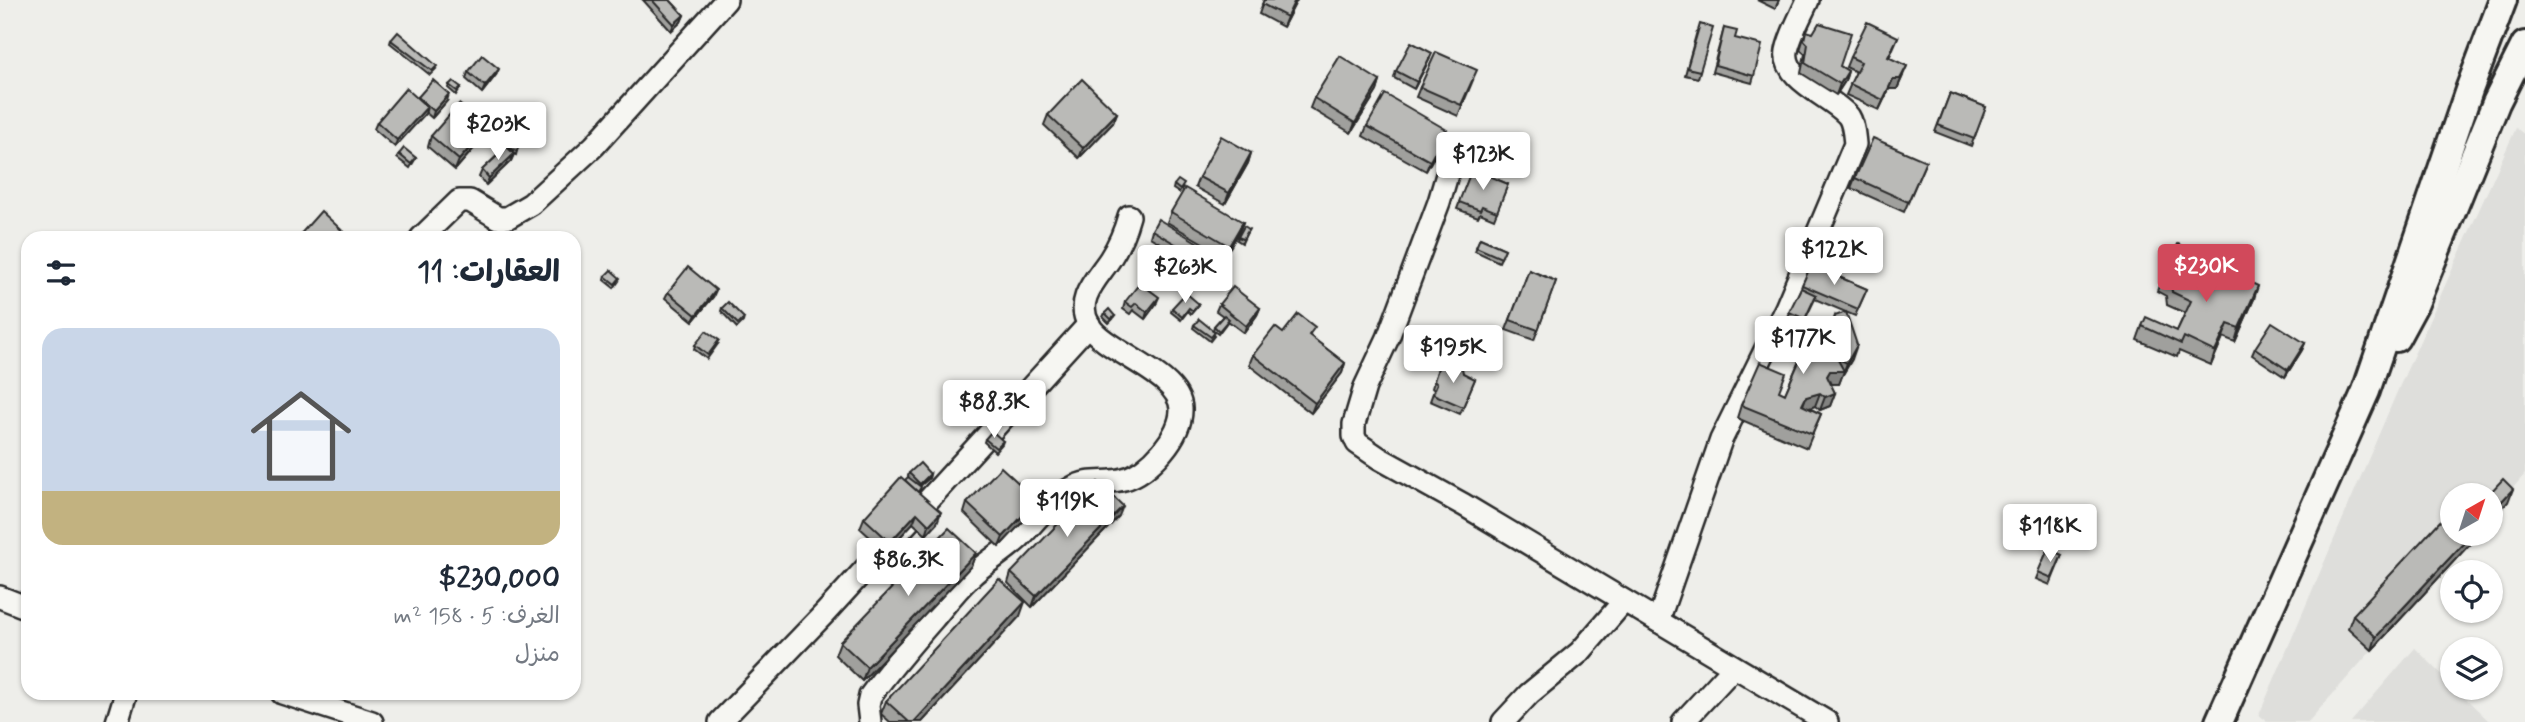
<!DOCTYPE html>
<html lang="ar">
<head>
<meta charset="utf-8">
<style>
	:root { --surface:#fff; --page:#f6f6f7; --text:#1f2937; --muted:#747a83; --line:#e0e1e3; --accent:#d1495b }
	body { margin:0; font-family:Mynerve,"Playpen Sans Arabic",sans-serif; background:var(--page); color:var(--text); direction:rtl; height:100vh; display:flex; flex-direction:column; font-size:26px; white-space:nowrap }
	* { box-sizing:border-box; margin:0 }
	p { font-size:23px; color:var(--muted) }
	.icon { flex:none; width:38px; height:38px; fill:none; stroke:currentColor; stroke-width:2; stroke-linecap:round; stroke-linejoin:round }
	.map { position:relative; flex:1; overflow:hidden; direction:ltr }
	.side { position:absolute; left:21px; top:231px; width:560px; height:469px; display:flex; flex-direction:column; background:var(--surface); border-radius:21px; box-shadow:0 2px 5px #0004; direction:rtl }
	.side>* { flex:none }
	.needle { width:46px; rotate:39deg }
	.controls { position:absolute; left:2440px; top:483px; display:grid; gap:14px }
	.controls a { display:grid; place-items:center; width:63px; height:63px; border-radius:50%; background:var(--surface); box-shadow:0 2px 5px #0004; font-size:35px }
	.price { position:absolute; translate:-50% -60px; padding:0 16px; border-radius:7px; background:#fff; color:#222; font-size:23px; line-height:46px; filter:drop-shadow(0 2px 4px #0008) }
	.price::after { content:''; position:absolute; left:50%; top:42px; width:21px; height:16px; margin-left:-10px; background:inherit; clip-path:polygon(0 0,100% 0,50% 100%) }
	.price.current { background:var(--accent); color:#fff }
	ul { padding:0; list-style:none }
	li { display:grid; align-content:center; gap:14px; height:371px; padding:0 21px }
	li+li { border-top:2px solid var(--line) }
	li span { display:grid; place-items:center; height:217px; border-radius:21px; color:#555 }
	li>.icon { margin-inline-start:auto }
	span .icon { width:126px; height:126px; fill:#fffc; stroke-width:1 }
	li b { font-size:30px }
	h2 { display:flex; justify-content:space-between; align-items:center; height:84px; padding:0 21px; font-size:30px }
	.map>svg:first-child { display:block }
	.built { fill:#dededb }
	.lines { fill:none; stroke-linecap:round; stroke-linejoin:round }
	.minor-casing { stroke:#2b2b2b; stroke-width:26 }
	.major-casing { stroke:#2b2b2b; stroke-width:32 }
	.minor { stroke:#f6f6f2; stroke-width:21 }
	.major { stroke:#f6f6f2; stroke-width:26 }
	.wall { fill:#a0a09d; stroke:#2b2b2b; stroke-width:2 }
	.shaded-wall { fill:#828280; stroke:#2b2b2b; stroke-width:2 }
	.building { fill:#babab7; stroke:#2b2b2b; stroke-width:2 }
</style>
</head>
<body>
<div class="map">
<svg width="2525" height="722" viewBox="0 0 2525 722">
	<rect width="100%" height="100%" fill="#eeeeea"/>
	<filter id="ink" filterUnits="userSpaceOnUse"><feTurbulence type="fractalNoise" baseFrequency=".0143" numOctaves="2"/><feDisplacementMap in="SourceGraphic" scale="14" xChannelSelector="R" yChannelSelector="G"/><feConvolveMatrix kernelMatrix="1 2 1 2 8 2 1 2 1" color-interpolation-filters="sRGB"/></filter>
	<g filter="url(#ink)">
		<g class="built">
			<path d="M2516 128 2525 135V474L2490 514V495H2452V534L2372 650 2308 722H2268L2259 715 2397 392Z"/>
			<path d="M2415 648 2452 684V688H2455L2490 722H2351Z"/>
		</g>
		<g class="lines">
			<g class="minor-casing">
				<g id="minor">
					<path d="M1445 146 1449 168 1439 202 1388 338 1365 387 1354 424V436L1357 443 1379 458 1464 505 1827 722"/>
					<path d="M421 238 459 201H470L498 218H507L531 204 594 146 726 0"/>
					<path d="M0 597 28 608"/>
					<path d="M1658 621 1721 440 1786 308 1855 144C1854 136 1854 125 1849 117 1835 98 1782 80 1787 51 1790 35 1801 16 1808 0"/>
					<path d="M282 693 372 722"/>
					<path d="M117 722 126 693"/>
					<path d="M720 722 825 613 1089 324"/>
					<path d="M870 722 868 705 870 696C890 669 912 643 934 618 945 605 956 590 969 578 984 563 1003 553 1019 538 1036 521 1050 500 1072 488 1089 478 1107 484 1124 479 1149 473 1182 435 1181 409 1180 373 1104 352 1089 325 1074 299 1097 279 1110 259 1119 245 1125 231 1129 216"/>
					<path d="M1503 722 1529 694 1580 652 1624 601"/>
					<path d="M1683 722 1734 667"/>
				</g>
			</g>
			<g class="major-casing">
				<g id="major">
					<path d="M2396 338 2415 303 2496 103 2525 45"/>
					<path d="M2219 722 2366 391 2469 90 2503 0"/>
				</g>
			</g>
			<use href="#minor" class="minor"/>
			<use href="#major" class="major"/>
		</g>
		<g class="wall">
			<path d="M643 0H670L684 15 681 22 671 31Z"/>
			<path d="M1264 0H1297L1283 27 1259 14Z"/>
			<path d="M1757 0H1779L1775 9Z"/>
			<path d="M1724 28 1735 38 1754 76 1752 83 1712 72Z"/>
			<path d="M1697 31 1700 71 1698 78 1685 75Z"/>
			<path d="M1806 31 1840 66 1848 71 1845 81 1836 95 1801 73 1805 54 1800 50Z"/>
			<path d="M1898 37 1889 58 1903 76 1897 89H1889L1879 110 1846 95 1856 72 1846 67 1850 57Z"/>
			<path d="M391 40 436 69 430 75 390 43Z"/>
			<path d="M1429 60 1414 89 1394 78 1396 71Z"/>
			<path d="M468 72 496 75 482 93 466 79Z"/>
			<path d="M1473 80 1458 116 1416 97 1420 87Z"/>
			<path d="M1380 81 1377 91 1351 133 1310 108 1314 98Z"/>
			<path d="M449 85 461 87 456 95 448 88Z"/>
			<path d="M1950 93 1986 107 1971 146 1935 132Z"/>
			<path d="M418 97 447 101 432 118 425 112 395 147 374 129 377 122 418 99Z"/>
			<path d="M1117 113 1113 123 1079 158 1044 125 1048 115Z"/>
			<path d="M1367 126 1443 140 1426 171 1363 136Z"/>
			<path d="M487 128 483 138 455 170 428 147 431 136Z"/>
			<path d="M506 147 517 151 516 155 514 154 511 161 486 185 479 177 482 170Z"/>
			<path d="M1251 153 1248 163 1225 204 1195 187 1199 177Z"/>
			<path d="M399 154 416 158 410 168 397 158Z"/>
			<path d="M1926 161 1904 212 1851 188 1855 178Z"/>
			<path d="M1472 169 1508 184 1494 219 1480 213 1478 217 1457 209Z"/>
			<path d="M1174 185 1183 188 1179 193 1173 189Z"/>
			<path d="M1171 212 1243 222 1239 232 1225 256 1167 222Z"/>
			<path d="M1152 230 1210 250 1201 268 1150 237Z"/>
			<path d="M1247 232 1242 243 1237 240 1238 237Z"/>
			<path d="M1480 238 1505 249 1499 262 1475 251Z"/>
			<path d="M2186 263 2180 275 2204 286 2254 299 2235 342 2223 337 2211 365 2179 351 2177 357 2137 340 2142 326 2177 331 2185 313 2167 305 2166 296 2157 291 2162 278Z"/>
			<path d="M1811 265 1867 289 1855 316 1815 299 1802 326 1787 319Z"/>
			<path d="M1529 270 1556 281 1534 340 1506 330Z"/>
			<path d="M605 276 619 281 614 288 604 280Z"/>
			<path d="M668 292 713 297 693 321 665 298Z"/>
			<path d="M1125 302 1156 304 1145 319 1133 310 1130 314 1123 309Z"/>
			<path d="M1219 304 1260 308 1257 315 1244 333 1228 321 1218 334 1213 330 1214 326 1223 316 1216 311Z"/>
			<path d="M1197 307 1191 314 1188 311 1181 320 1171 312 1172 308Z"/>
			<path d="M722 308 744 318 743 322 737 328 721 311Z"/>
			<path d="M1105 313 1115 316 1113 319 1109 323 1103 317Z"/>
			<path d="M1835 316 1852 359 1842 376 1839 384H1830L1835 393 1830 406 1820 410 1815 406 1809 408 1821 414 1807 448 1737 418 1741 405 1779 392 1785 394 1802 354 1799 348 1804 335 1831 327Z"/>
			<path d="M1194 325 1214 336 1210 341 1193 328Z"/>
			<path d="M1283 333 1311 337 1345 363 1342 373 1311 413 1249 365 1253 355Z"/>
			<path d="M2305 343 2302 350 2285 377 2252 355 2255 348Z"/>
			<path d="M718 344 707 359 694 349 695 345Z"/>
			<path d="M1439 365 1475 379 1460 414 1430 401 1434 390 1432 388Z"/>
			<path d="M985 439 1003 441 1002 444 995 452 984 442Z"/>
			<path d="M909 473 930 474 929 478 920 486V491L919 492 937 523 926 535 913 523 886 552 860 528 864 518 909 478 908 476Z"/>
			<path d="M967 503 1033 511 999 547 964 513Z"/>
			<path d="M1119 516 1032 607 1008 583 1011 573Z"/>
			<path d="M2452 534H2479L2372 650 2348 628 2353 615Z"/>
			<path d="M2048 549 2062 555 2050 585 2036 579Z"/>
			<path d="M976 553 971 566 862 681 835 655 840 642Z"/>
			<path d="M1020 616 922 722H890L881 714 886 701Z"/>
		</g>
		<g class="shaded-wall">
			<path d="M1295 0H1297L1283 27 1287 17Z"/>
			<path d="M684 15 681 22 671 31 674 24Z"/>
			<path d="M1432 53 1429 60 1414 89 1417 82Z"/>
			<path d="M1907 66 1897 89H1889L1879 110 1893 79Z"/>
			<path d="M499 69 496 75 482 93 485 86Z"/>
			<path d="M1848 71 1845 81 1836 95 1840 84Z"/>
			<path d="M1380 81 1377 91 1351 133 1355 123Z"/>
			<path d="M449 94 447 101 432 118 434 111Z"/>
			<path d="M427 107 425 114 395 147 397 140Z"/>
			<path d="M1117 113 1113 123 1079 158 1083 148Z"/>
			<path d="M487 128 483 138 455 170 459 160Z"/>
			<path d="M1447 130 1443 140 1426 171 1430 161Z"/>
			<path d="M1251 153 1248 163 1225 204 1229 193Z"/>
			<path d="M514 154 511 161 486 185 489 178Z"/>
			<path d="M1243 222 1239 232 1225 256 1229 246Z"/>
			<path d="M2258 286 2254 299 2235 342 2239 328Z"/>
			<path d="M716 290 713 297 693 321 696 315Z"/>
			<path d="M1159 297 1156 304 1145 319 1147 312Z"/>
			<path d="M1260 308 1257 315 1244 333 1246 326Z"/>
			<path d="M2228 324 2223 337 2211 365 2215 352Z"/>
			<path d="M2305 343 2302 350 2285 377 2288 370Z"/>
			<path d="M1857 345 1852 359 1842 376 1847 363Z"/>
			<path d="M1345 363 1342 373 1311 413 1315 403Z"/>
			<path d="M1830 371H1844L1839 384H1825L1827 376Z"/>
			<path d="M1820 393 1815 406 1801 411 1806 397Z"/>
			<path d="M1835 393 1830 406 1820 410 1825 397Z"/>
			<path d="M930 474 929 478 918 488 920 484Z"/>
			<path d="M2513 489 2508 502 2490 522V514Z"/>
			<path d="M1037 500 1033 511 999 547 1003 537Z"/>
			<path d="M1123 506 1119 516 1032 607 1036 596Z"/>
			<path d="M941 512 937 523 926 535 929 525Z"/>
			<path d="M917 513 913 523 886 552 890 542Z"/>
			<path d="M2472 534H2479L2372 650 2376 637Z"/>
			<path d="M976 553 971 566 862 681 867 667Z"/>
			<path d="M1025 602 1020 616 922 722H914Z"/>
		</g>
		<g class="building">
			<path d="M652 0H670L684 15 674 24Z"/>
			<path d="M1264 0H1295L1287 17 1262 4Z"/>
			<path d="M1867 22 1898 37 1888 57 1907 66 1900 79H1893L1883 100 1850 84 1861 62 1850 57Z"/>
			<path d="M1819 23 1851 33 1840 66 1848 71 1840 84 1805 63 1808 44 1804 40 1806 31 1813 33Z"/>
			<path d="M1700 24 1713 28 1700 71 1687 68Z"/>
			<path d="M1724 28 1737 31 1735 38 1762 45 1754 76 1715 65Z"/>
			<path d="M398 32 437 66 432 71 391 40Z"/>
			<path d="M1411 42 1432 53 1417 82 1396 71Z"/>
			<path d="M1436 52 1477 70 1461 105 1420 87Z"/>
			<path d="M482 55 499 69 485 86 468 72Z"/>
			<path d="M1340 56 1380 81 1355 123 1314 98Z"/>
			<path d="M1082 79 1117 113 1083 148 1048 115Z"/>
			<path d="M433 80 449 94 434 111 418 97Z"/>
			<path d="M453 81 461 87 457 91 449 85Z"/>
			<path d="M406 88 427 107 397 140 377 122Z"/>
			<path d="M1950 93 1986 107 1974 139 1938 125Z"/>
			<path d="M1385 94 1447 130 1430 161 1367 126Z"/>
			<path d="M459 104 487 128 459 160 431 136Z"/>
			<path d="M515 121 526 125 517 151 506 147Z"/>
			<path d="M1221 136 1251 153 1229 193 1199 177Z"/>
			<path d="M1873 138 1926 161 1908 202 1855 178Z"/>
			<path d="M507 147 514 154 489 178 482 170Z"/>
			<path d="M404 148 416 158 411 164 399 154Z"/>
			<path d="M1472 169 1508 184 1497 212 1482 206 1480 210 1459 202Z"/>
			<path d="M1178 180 1184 184 1180 190 1174 185Z"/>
			<path d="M1185 188 1243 222 1229 246 1171 212Z"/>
			<path d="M321 211 350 238H297Z"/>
			<path d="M1158 219 1210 250 1204 261 1152 230Z"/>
			<path d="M1244 226 1249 229 1243 239 1238 237Z"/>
			<path d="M1480 238 1505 249 1501 258 1476 247Z"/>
			<path d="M2178 244 2190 249 2179 275 2204 286 2213 265 2258 286 2239 328 2228 324 2215 352 2184 337 2181 344 2142 326 2146 317 2177 331 2191 301 2172 292 2171 282 2162 278Z"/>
			<path d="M1811 265 1867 289 1858 309 1802 285Z"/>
			<path d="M688 267 716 290 696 315 668 292Z"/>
			<path d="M611 270 620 278 615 284 605 276Z"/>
			<path d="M1529 270 1556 281 1538 330 1510 320Z"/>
			<path d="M1140 283 1159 297 1147 312 1136 303 1132 307 1125 302Z"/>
			<path d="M1233 287 1260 308 1246 326 1219 304Z"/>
			<path d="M1801 288 1816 295 1805 319 1789 312Z"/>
			<path d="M1186 293 1199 304 1193 311 1189 308 1182 317 1172 308Z"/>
			<path d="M728 302 744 318 738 324 722 308Z"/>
			<path d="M1109 309 1115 316 1111 319 1105 313Z"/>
			<path d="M1846 312 1857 345 1847 363 1837 358 1844 371H1830L1827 376 1835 393 1825 397 1820 393 1806 397 1802 405 1821 414 1812 434 1741 405 1760 362 1786 373 1779 391 1785 394 1808 341 1804 335 1811 324 1833 327 1835 316Z"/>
			<path d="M1298 314 1315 327 1309 335 1345 363 1315 403 1253 355 1275 327 1283 333Z"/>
			<path d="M1224 315 1229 319 1219 331 1214 326Z"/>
			<path d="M1199 319 1215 332 1211 337 1194 325Z"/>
			<path d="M2272 322 2305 343 2288 370 2255 348Z"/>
			<path d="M706 331 719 340 708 355 695 345Z"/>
			<path d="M1439 365 1451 369 1453 365 1462 368 1463 373 1475 379 1463 407 1433 394 1437 384 1434 381Z"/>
			<path d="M992 431 1003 441 996 448 985 439Z"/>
			<path d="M920 463 930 474 920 484 909 473Z"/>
			<path d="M1001 467 1037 500 1003 537 967 503Z"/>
			<path d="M901 477 941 512 929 525 917 513 890 542 864 518Z"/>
			<path d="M908 477 921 487 918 492 905 480Z"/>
			<path d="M2503 479 2513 489 2490 514V495H2488Z"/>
			<path d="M1098 482 1123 506 1036 596 1011 573Z"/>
			<path d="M2443 518 2452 526V534H2472L2376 637 2353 615Z"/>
			<path d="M949 528 976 553 867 667 840 642Z"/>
			<path d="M2048 549 2062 555 2052 578 2038 572Z"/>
			<path d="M999 579 1025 602 914 722H909L886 701Z"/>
		</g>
	</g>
</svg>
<div class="controls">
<a><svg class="needle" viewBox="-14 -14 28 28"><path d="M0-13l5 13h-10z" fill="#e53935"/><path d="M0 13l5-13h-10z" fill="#747a83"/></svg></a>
<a><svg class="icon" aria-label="locate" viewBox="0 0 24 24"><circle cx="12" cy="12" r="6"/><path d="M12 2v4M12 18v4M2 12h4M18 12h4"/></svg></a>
<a><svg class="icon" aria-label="layers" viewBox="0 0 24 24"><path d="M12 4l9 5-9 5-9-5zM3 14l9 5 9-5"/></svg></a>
</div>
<b class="price" style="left:498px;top:162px">$203K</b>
<b class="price" style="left:1483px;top:192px">$123K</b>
<b class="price" style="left:1834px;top:287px">$122K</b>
<b class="price current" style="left:2206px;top:304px">$230K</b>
<b class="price" style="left:1185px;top:305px">$263K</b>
<b class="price" style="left:1803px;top:376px">$177K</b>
<b class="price" style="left:1453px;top:385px">$195K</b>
<b class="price" style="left:994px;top:440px">$88.3K</b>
<b class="price" style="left:1067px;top:539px">$119K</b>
<b class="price" style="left:2050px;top:564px">$118K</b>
<b class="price" style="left:908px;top:598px">$86.3K</b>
<section class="side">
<h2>العقارات: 11<svg class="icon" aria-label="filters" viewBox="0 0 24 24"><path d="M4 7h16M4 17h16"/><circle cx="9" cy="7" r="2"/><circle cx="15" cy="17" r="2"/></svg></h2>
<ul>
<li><span style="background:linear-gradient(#c9d6e8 75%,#c2b280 0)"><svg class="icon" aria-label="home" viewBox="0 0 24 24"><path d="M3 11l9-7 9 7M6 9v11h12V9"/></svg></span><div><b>$230,000</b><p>الغرف: 5 · 158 m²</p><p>منزل</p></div></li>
</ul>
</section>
</div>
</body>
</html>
